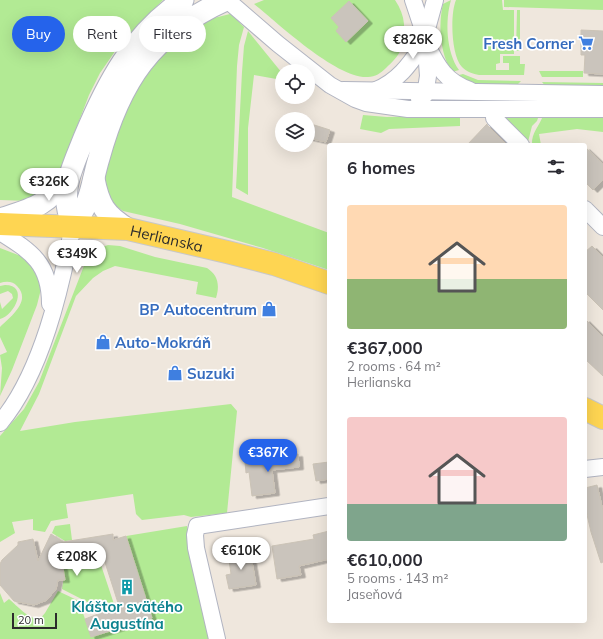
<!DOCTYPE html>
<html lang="en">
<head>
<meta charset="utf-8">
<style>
	:root { --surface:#fff; --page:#f7f7f7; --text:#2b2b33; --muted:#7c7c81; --accent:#2563eb }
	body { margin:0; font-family:Mulish,sans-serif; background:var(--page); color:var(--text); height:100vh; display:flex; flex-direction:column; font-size:15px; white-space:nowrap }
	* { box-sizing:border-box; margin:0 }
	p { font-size:13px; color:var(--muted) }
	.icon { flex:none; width:22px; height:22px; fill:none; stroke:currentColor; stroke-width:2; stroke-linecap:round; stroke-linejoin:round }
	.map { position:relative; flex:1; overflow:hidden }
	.panel { position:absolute; left:327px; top:143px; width:260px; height:480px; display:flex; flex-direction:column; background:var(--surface); border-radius:4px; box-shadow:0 4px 16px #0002 }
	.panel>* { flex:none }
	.hud { position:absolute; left:12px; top:16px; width:255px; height:36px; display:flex; gap:8px }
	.fabs { position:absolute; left:275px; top:64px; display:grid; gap:8px }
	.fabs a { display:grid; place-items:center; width:40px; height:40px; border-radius:50%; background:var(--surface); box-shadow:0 4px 16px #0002; font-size:20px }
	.scale { position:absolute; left:12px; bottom:10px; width:45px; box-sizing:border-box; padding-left:4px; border:2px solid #2c2c2c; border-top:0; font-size:11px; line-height:14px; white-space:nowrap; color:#2c2c2c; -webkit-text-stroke:3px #fff; paint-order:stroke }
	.price { position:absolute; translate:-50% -34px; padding:0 9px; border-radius:14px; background:#fff; color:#222; font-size:13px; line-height:26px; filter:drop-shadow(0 1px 2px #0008) }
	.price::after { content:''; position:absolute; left:50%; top:24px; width:12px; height:9px; margin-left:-6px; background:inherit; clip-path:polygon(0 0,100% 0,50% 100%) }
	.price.on { background:var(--accent); color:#fff }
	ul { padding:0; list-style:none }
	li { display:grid; align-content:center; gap:8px; height:212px; padding:0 20px }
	li span { display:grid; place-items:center; height:124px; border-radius:4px; color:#555 }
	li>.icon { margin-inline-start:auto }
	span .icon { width:72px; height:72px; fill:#fffc; stroke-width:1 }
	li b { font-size:17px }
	h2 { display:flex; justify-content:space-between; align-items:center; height:48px; padding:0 20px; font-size:17px }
	.tag { padding:0 14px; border-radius:18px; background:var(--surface); box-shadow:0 4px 16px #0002; font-size:14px; line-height:36px }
	.tag.on { background:var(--accent); color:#fff }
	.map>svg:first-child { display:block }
	.green { fill:#b2ea94 }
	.building { fill:#cac4bc; stroke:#cbc3b6; filter:url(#shadow) }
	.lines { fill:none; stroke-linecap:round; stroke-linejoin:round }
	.minor-casing { stroke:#b1b4c1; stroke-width:18 }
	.tertiary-casing { stroke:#b1b4c1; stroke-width:23 }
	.primary-casing { stroke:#c8c8c8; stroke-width:24 }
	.minor { stroke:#fff; stroke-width:16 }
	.tertiary { stroke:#fff; stroke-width:21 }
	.primary { stroke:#fed552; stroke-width:22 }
	.labels { text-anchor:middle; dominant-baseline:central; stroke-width:3.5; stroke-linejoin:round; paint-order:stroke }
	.shop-label { font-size:15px; font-weight:bold; fill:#366cbe; stroke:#fff; text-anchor:end }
	.street-label { font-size:15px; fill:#2c2c2c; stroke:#fff }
	.culture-label { font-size:15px; font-weight:bold; fill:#0d838f; stroke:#fff }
</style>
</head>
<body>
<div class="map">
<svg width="603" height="639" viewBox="0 0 603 639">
	<defs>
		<filter id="shadow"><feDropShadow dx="4.5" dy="2.5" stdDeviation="0" flood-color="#0004"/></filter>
	</defs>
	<rect width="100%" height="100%" fill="#efe7dd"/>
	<g class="green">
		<path d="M0 0H163L118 47 100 73 89 95 60 171 52 185 29 201 0 200Z"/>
		<path d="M264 0H395C406 16 406 31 401 49 398 57 392 62 386 68 381 73 375 77 368 77 337 79 279 24 254 4Z"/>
		<path d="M451 0C445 20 446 52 459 70L452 72C440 54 438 25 443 4Z"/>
		<path d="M456 0H502L503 10H514V54H500V63L496 64V70H509V63H503V56H520V64H525L524 75H479C473 74 467 72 462 67 451 56 450 14 456 0Z"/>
		<path d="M504 0H603V10L504 7Z"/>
		<path d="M517 10H520V51H516Z"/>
		<path d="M234 13 238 21 244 27 239 45 237 66 232 197 329 233V270L263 248 180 224 123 211 113 204 102 181 106 153 140 77 183 34 214 18Z"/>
		<path d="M248 31 282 73V80L254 75 248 128V195L236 188 242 72 244 46Z"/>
		<path d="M539 71H583V77H542Z"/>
		<path d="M463 74 478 80 521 81 516 86 476 87 455 76Z"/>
		<path d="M542 82 603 83V90L546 87Z"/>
		<path d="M363 115 387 117 460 115V126L389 129 381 133 360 129Z"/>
		<path d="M501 115H539L537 121 532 126 528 142Z"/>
		<path d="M543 115H603V132L577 129 539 134 541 145H532C531 132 540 126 543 115Z"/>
		<path d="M108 245 120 246 155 257 207 268C218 275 220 285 216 298L196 294 198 282 115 266 103 271 93 278 76 296 39 394 20 431 75 422 231 404 237 411 227 513 191 517 184 515 142 520 136 514 133 494 66 504 68 518 51 521 45 532 33 530V519L12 522 15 533 0 542V436L24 409 39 382 87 258 96 249Z"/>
		<path d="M0 248 26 258 38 273 41 289 37 305 12 370 0 396 2 368 0 355 7 352 0 337V327C10 317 32 301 17 286 13 281 6 281 0 283Z"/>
		<path d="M5 285C29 285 15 315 0 319V302L2 309 13 298 12 294 8 291 0 294V286Z"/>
		<path d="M70 524 72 540 65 541 52 533 55 526Z"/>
		<path d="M187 526 211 639H0V593L4 603 9 599C18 607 27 617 39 620L45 613 58 591 79 601 91 637 151 618 126 536Z"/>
		<path d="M98 556 114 604 101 609 62 589 64 577 62 562Z"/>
	</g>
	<g class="building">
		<path d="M349 1 368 21 346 42 336 31 339 27 331 18Z"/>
		<path d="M581 30 603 31V74L584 73 585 55H581Z"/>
		<path d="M308 123 330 130 326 142 308 138Z"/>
		<path d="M487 124V125L507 145H467Z"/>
		<path d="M585 147 603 164V180L593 190 585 182Z"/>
		<path d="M592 246 603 257V310L585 292V252Z"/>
		<path d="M585 319 603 337V376L585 359Z"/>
		<path d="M298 454 299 467 272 470 275 493 252 496 249 472 246 473 245 462Z"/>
		<path d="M329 462V479L316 481 313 464Z"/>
		<path d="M597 485 603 511V562L601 563 591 532 585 506V488Z"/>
		<path d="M329 531V559L299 566 301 575 277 579 272 546 314 539 313 535Z"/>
		<path d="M51 534 63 542 113 534V540L126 536 152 618 91 637 85 619 119 606 103 556 62 562 65 580H58L56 589 47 600 34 605 14 601 0 585V564L2 560 18 545V542L33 539 38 561Z"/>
		<path d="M250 550 256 585 229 589 226 575 231 574 229 560H232L231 553Z"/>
	</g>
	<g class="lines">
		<g class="minor-casing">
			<g id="minor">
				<path d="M227 0 278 44 330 85 355 99 366 103 408 109H603"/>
				<path d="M413 0 425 36"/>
				<path d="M427 45C438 67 446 82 470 90"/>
				<path d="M343 90 603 94"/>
				<path d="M376 90C400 80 411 62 425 42"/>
				<path d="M419 99 425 95 428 76 425 36 435 0"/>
				<path d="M494 118 521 145"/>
				<path d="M585 209 603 227"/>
				<path d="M0 232C32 252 50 264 50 304"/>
				<path d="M0 423C42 373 61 288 73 225"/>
				<path d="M585 469 603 467"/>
				<path d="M217 639 196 548 195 535 197 526 329 506"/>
			</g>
		</g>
		<g class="tertiary-casing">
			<g id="tertiary">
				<path d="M183 0C132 35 107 83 84 138 72 169 58 192 73 225 92 203 91 184 99 158 120 81 151 34 226 0"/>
				<path d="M94 179C99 205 105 215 128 229"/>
				<path d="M0 219C35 208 47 206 69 175"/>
			</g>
		</g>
		<g class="primary-casing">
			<g id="primary">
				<path id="s1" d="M0 224 128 229 227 252 274 264 329 283"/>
				<path d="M585 409 603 418"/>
			</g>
		</g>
		<use href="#minor" class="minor"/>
		<use href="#tertiary" class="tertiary"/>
		<use href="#primary" class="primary"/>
	</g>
	<defs>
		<g id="supermarket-bare" transform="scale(1.2)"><path d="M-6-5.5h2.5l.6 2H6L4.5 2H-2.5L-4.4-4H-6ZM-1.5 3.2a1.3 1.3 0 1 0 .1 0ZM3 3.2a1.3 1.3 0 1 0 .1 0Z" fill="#3f7fe0" stroke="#fff" stroke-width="2.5" paint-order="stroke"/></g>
		<g id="shop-bare" transform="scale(1.2)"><path d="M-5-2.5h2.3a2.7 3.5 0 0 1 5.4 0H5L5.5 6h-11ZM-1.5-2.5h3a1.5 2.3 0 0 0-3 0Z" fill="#3f7fe0" stroke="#fff" stroke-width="2.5" paint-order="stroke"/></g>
		<g id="building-bare" transform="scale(1.2)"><path d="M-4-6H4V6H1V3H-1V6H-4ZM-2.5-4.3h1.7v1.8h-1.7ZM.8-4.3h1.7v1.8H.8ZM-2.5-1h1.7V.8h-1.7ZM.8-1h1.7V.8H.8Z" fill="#0f9aa8" stroke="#fff" stroke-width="2.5" paint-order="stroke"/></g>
	</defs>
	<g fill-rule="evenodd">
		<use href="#supermarket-bare" x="586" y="43"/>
		<use href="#shop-bare" x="269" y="309"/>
		<use href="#shop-bare" x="103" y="342"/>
		<use href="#shop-bare" x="175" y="373"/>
		<use href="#building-bare" x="127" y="587"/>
	</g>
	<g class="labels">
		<g class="shop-label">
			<text x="574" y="43">Fresh Corner</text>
			<text x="257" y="309">BP Autocentrum</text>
			<text x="115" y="342" text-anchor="start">Auto-Mokráň</text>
			<text x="187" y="373" text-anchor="start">Suzuki</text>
		</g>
		<g class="street-label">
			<text stroke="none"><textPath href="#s1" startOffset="168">Herlianska</textPath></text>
		</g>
		<g class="culture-label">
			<text x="127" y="606">Kláštor svätého<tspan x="127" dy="17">Augustína</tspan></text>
		</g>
	</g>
</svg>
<div class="fabs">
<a><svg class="icon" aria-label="locate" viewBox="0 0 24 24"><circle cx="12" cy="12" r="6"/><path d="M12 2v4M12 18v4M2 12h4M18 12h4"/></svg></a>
<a><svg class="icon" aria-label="layers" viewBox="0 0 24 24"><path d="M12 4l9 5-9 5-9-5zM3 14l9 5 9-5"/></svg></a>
</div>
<div class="scale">20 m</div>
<b class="price" style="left:413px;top:60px">€826K</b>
<b class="price" style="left:49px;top:202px">€326K</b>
<b class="price" style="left:77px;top:274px">€349K</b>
<b class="price on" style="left:268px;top:473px">€367K</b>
<b class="price" style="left:241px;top:571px">€610K</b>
<b class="price" style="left:77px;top:577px">€208K</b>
<div class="hud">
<a class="tag on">Buy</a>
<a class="tag">Rent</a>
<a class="tag">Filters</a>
</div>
<section class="panel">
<h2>6 homes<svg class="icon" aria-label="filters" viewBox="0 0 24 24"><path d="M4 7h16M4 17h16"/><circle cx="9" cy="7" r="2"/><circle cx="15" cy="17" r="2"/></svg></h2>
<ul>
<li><span style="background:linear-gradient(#ffd9b3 60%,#8fb573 0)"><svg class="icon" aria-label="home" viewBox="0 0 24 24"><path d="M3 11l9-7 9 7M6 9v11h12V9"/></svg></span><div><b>€367,000</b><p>2 rooms · 64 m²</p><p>Herlianska</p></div></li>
<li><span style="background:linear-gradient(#f6c9c9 70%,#7fa58c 0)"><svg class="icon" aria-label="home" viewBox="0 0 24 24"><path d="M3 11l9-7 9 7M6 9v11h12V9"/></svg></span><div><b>€610,000</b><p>5 rooms · 143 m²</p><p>Jaseňová</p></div></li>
</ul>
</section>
</div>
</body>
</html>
